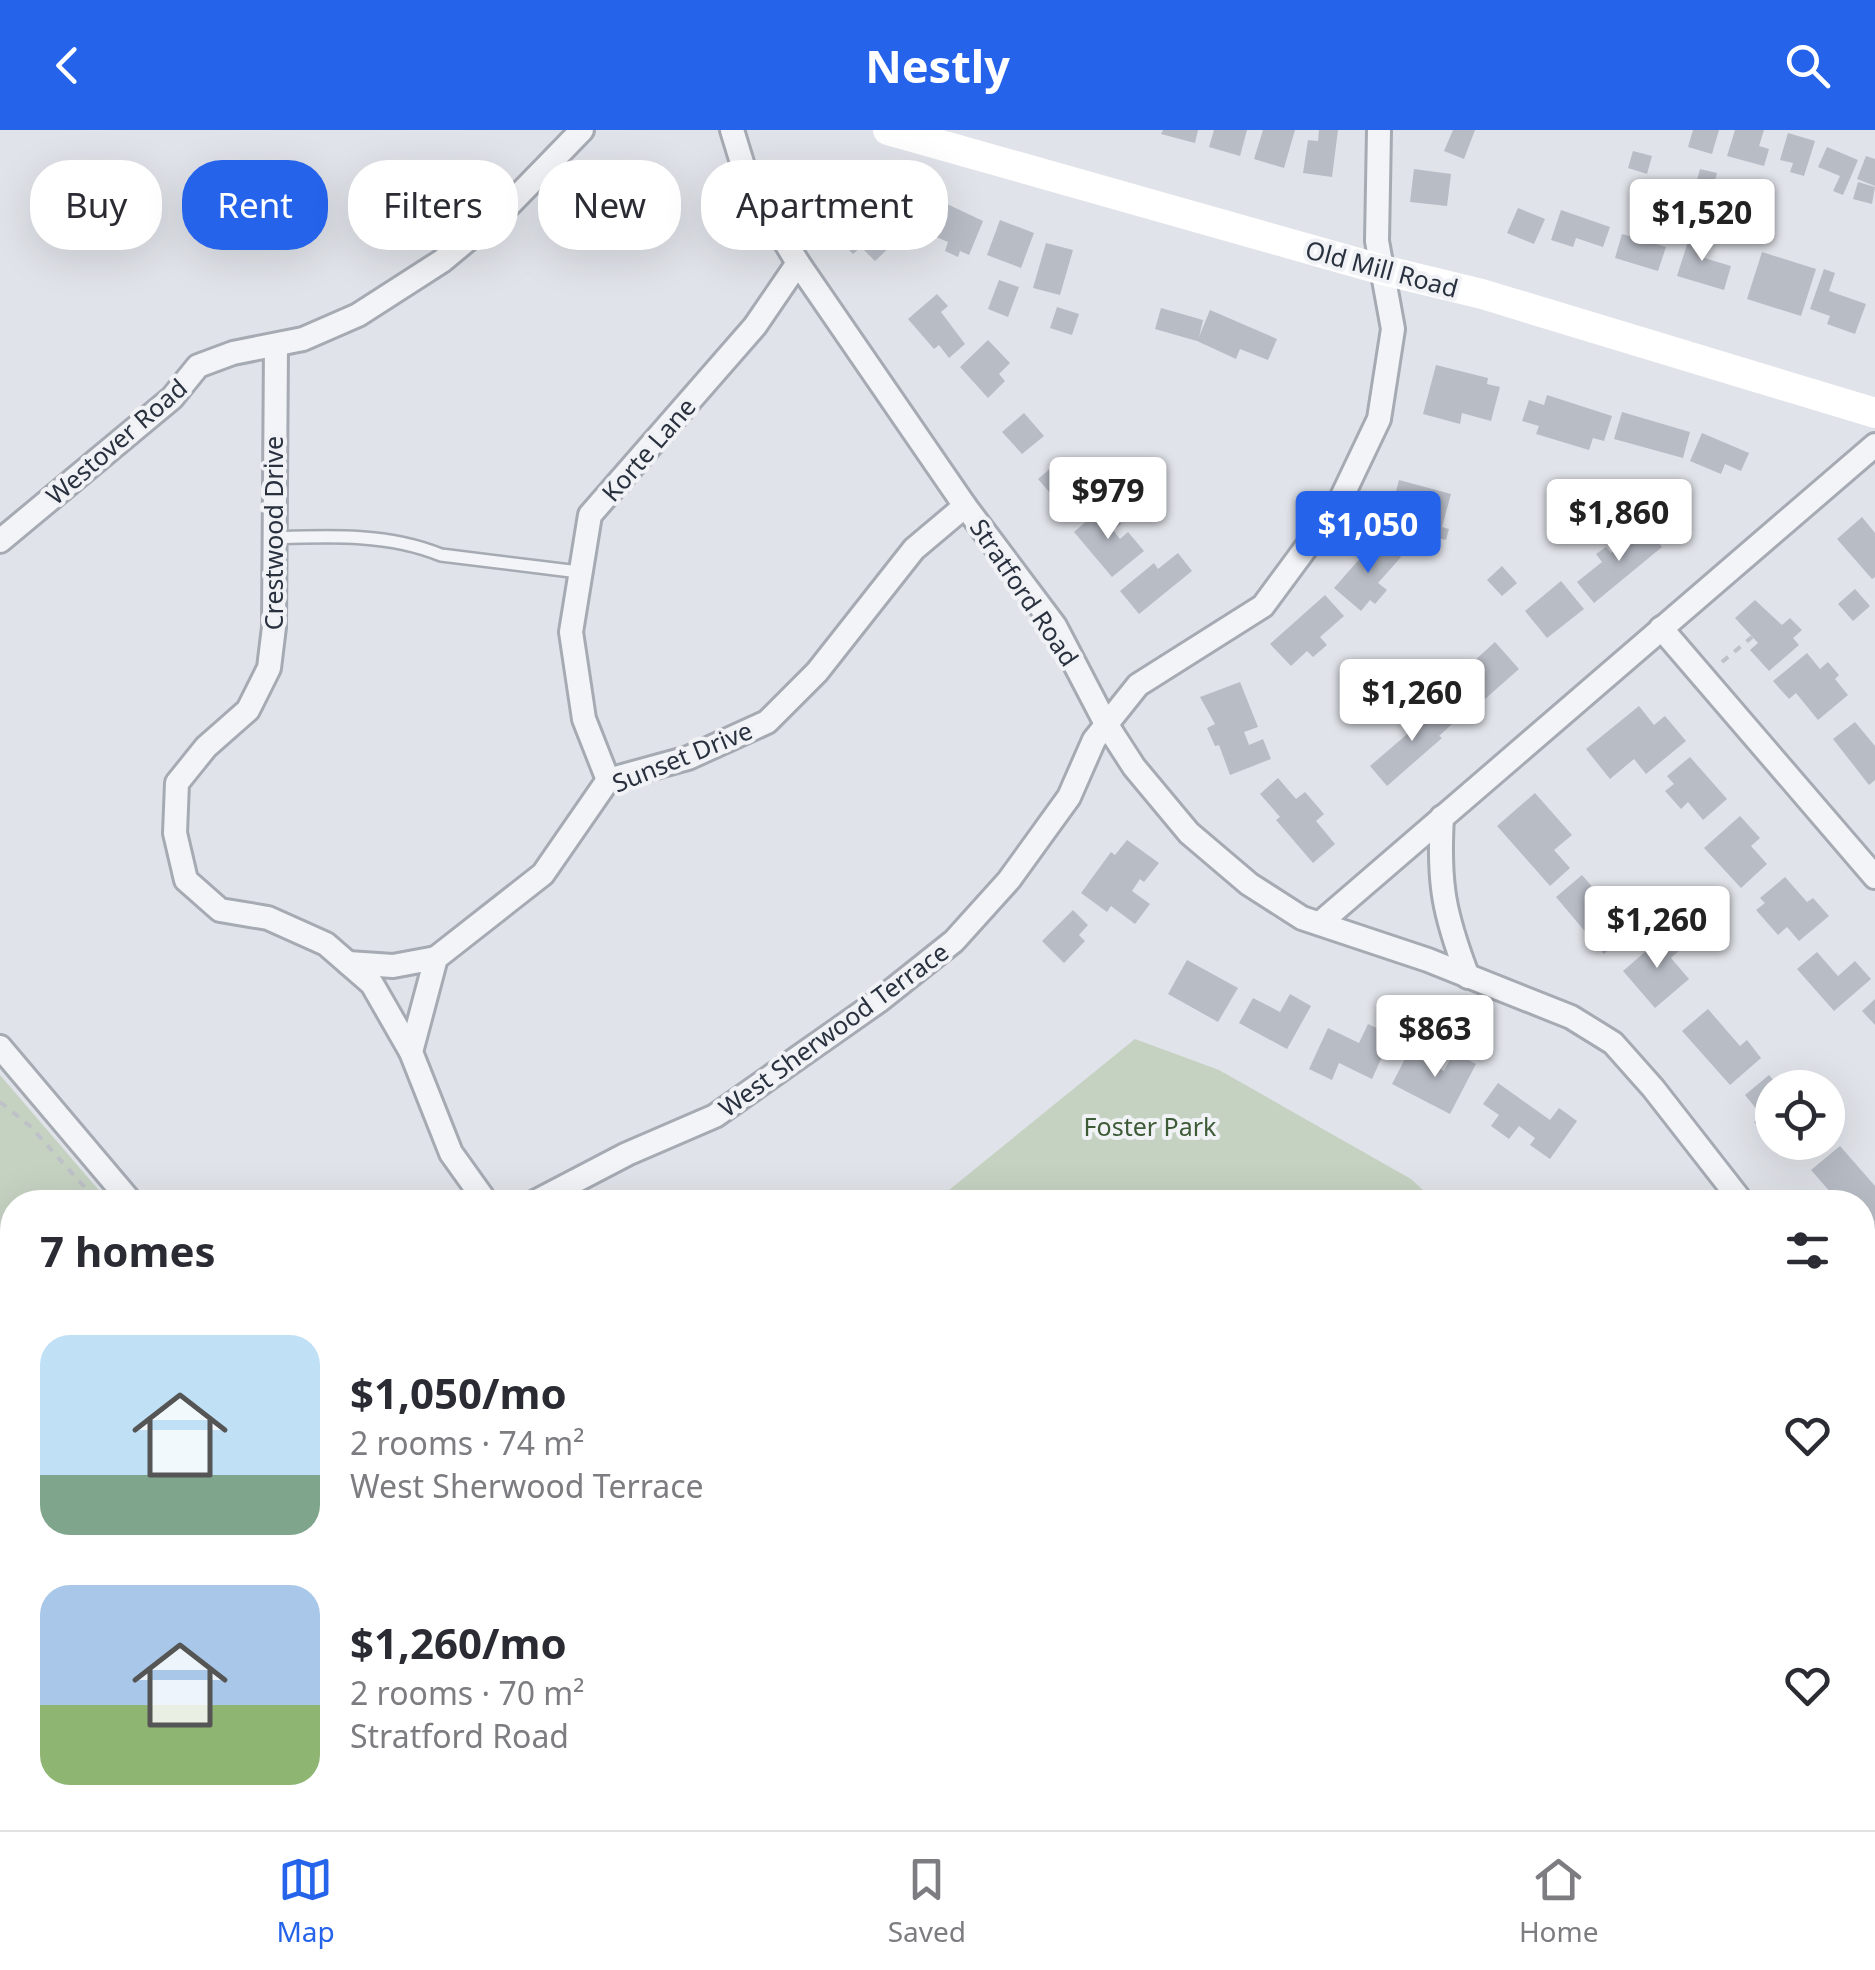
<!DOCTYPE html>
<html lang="en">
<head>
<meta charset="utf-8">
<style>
	:root { --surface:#fff; --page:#f7f7f7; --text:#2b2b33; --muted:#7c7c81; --line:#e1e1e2; --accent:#2563eb }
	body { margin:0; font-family:"Noto Sans",sans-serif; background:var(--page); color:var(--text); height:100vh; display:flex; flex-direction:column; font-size:38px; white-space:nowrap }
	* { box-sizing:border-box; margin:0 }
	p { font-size:32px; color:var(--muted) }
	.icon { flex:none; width:55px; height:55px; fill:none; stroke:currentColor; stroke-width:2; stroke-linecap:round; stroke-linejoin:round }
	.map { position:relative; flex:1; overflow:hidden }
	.details { position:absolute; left:0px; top:1060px; width:1875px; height:640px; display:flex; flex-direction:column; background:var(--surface); border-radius:40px 40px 0 0; box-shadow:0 10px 40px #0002 }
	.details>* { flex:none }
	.top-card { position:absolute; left:30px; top:30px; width:1000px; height:90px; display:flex; gap:20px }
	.fabs { position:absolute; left:1755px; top:940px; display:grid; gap:20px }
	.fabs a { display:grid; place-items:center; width:90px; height:90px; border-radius:50%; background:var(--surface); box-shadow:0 10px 40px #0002; font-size:50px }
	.price { position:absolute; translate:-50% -85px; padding:0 22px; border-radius:10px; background:#fff; color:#222; font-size:32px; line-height:65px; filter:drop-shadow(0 2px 5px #0008) }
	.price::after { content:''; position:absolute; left:50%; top:60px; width:30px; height:22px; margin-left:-15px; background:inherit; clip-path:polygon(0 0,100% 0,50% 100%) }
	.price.current { background:var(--accent); color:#fff }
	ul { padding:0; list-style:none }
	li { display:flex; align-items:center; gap:30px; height:250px; padding:0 40px }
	li span { display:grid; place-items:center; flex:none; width:280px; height:200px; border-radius:30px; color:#555 }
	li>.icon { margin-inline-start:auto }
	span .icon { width:120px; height:120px; fill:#fffc; stroke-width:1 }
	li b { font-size:42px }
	h2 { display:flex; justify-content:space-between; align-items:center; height:120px; padding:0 40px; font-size:42px }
	.pill { padding:0 35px; border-radius:40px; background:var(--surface); box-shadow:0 10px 40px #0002; font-size:35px; line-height:90px }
	.pill.current { background:var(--accent); color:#fff }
	header { display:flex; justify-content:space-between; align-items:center; height:130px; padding:0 40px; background:var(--accent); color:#fff; font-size:45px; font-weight:700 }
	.dock { display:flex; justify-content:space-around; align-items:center; height:140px; border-top:2px solid var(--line); background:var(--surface); font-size:28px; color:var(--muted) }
	.dock a { display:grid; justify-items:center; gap:5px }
	.dock .current { color:var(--accent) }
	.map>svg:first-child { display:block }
	.green { fill:#c5d2c2 }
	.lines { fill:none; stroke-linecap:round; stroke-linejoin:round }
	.river { stroke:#9db0c7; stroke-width:35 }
	.building { fill:#b8bcc5 }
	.lane-casing { stroke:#a5aab3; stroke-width:16 }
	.street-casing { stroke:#a5aab3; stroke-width:28 }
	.path { stroke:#bec1c7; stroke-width:4; stroke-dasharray:8 8; stroke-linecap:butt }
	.lane { stroke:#f3f4f7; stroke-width:11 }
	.street { stroke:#f3f4f7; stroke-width:22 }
	.secondary { stroke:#fff; stroke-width:30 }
	.labels { text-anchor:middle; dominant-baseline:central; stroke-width:8; stroke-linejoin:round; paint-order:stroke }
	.street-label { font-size:25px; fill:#29313f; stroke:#f0f2f6 }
	.park-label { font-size:25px; fill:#3d5b37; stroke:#f0f2f6 }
</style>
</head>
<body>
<header><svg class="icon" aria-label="back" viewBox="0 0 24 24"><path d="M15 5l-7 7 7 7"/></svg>Nestly<svg class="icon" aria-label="search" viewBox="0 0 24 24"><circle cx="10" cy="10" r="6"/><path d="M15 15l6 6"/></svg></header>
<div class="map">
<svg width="1875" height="1700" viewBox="0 0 1875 1700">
	<rect width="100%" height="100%" fill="#e0e3e9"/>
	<g class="green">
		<path d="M1135 909 1219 940 1411 1049 1436 1072H929L949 1060Z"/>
		<path d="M0 945 109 1072H12V1688H837L814 1700H0Z"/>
		<path d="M1863 1210 1875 1217V1700H1598L1552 1688H1862Z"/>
		<path d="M1077 1689 1239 1698 1247 1700H1036Z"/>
	</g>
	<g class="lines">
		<g class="river">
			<path d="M1250 1688 1355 1700"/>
			<path d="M967 1700 989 1688"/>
		</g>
	</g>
	<g class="building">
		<path d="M1163 0H1198L1195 13 1161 4Z"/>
		<path d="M1214 0H1247L1240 26 1209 17Z"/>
		<path d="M1263 0H1295L1284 38 1254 29Z"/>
		<path d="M1319 0H1338L1332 47 1303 43 1308 10 1318 11Z"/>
		<path d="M1453 0H1475L1464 29 1444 21Z"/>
		<path d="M1693 0H1719L1712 24 1688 17Z"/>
		<path d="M1735 0H1764L1759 16 1769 19 1764 36 1727 26Z"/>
		<path d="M1788 3 1815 11 1804 46 1790 42 1793 33 1780 30Z"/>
		<path d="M1827 17 1858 30 1843 65 1833 61 1840 46 1818 37Z"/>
		<path d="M1633 21 1652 26 1647 44 1628 38Z"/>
		<path d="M1866 26 1875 29V56L1857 49Z"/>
		<path d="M1414 39 1451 44 1447 76 1410 72Z"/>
		<path d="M1700 39 1717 43 1712 62 1695 57Z"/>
		<path d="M856 51 900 97 888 108 893 114 875 131 861 117 853 124 822 93 834 81 820 68 835 53 844 62Z"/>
		<path d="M1858 52 1875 57 1872 74 1853 69Z"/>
		<path d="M930 66 983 91 969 125 960 121 958 127 945 121 948 112 917 99Z"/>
		<path d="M1518 78 1545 89 1534 114 1507 103Z"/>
		<path d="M1561 80 1610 97 1603 117 1576 108 1573 117 1551 110Z"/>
		<path d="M1000 90 1034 103 1021 138 987 125Z"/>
		<path d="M1692 99 1707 104 1701 127 1731 136 1724 160 1677 146Z"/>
		<path d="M1622 104 1666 117 1658 141 1615 128Z"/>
		<path d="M1046 113 1073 120 1060 165 1033 158Z"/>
		<path d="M1762 122 1816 139 1801 186 1747 169Z"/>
		<path d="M1824 139 1835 143 1829 161 1866 174 1855 204 1827 194 1830 186 1810 179Z"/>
		<path d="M999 150 1019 157 1008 187 988 179Z"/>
		<path d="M937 164 948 176 941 182 965 214 949 228 939 215 934 219 908 189Z"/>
		<path d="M1057 177 1079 184 1072 205 1050 198Z"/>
		<path d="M1161 178 1203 190 1199 207 1210 180 1277 209 1268 230 1240 219 1236 229 1197 211 1155 199Z"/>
		<path d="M988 210 1010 233 999 244 1005 251 988 268 960 237Z"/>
		<path d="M1436 235 1488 248 1487 254 1500 257 1491 291 1462 283 1460 294 1423 284Z"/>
		<path d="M1547 265 1612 286 1604 311 1593 308 1589 320 1536 304 1539 296 1522 291 1529 270 1544 275Z"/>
		<path d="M1622 282 1690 302 1683 328 1614 309Z"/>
		<path d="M1024 283 1044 306 1022 324 1002 302Z"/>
		<path d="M1702 303 1749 323 1741 341 1725 334 1721 344 1690 331Z"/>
		<path d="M1059 331 1077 352 1086 344 1100 360 1070 386 1038 349Z"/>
		<path d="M1399 350 1451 364 1442 397 1449 399 1446 410 1426 405 1430 390 1391 380Z"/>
		<path d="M1105 375 1121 394 1113 400 1120 409 1128 402 1144 421 1112 447 1074 402Z"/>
		<path d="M1862 387 1875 403V447L1872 449 1837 409Z"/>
		<path d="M1645 395 1662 417 1594 473 1577 452 1602 432 1596 424 1606 417 1611 423Z"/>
		<path d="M1378 408 1401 427 1378 453 1387 460 1375 474 1370 470 1361 481 1334 458Z"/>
		<path d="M1178 423 1192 441 1139 484 1120 461 1154 433 1158 439Z"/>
		<path d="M1502 436 1517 453 1502 466 1487 450Z"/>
		<path d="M1561 451 1584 479 1547 508 1525 481Z"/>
		<path d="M1855 459 1870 476 1853 491 1838 474Z"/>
		<path d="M1325 465 1344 486 1320 507 1327 515 1313 527 1307 521 1291 536 1270 514Z"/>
		<path d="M1755 470 1782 495 1790 488 1802 500 1793 508 1799 515 1769 541 1750 520 1758 513 1735 488Z"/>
		<path d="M1495 512 1519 539 1477 576 1457 554 1477 535 1474 531Z"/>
		<path d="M1807 523 1820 539 1828 532 1839 545 1835 549 1848 565 1818 590 1796 563 1789 569 1773 551Z"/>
		<path d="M1240 552 1258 597 1244 602 1249 615 1263 609 1271 629 1230 645 1219 615 1215 616 1207 598 1215 594 1200 567Z"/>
		<path d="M1432 571 1452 594 1439 606 1442 608 1387 656 1370 636 1412 600 1407 594Z"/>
		<path d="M1639 576 1654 595 1665 586 1686 611 1646 644 1634 629 1610 649 1586 619Z"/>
		<path d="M1855 592 1875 616V650L1869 655 1833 609Z"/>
		<path d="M1690 627 1727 669 1703 690 1688 672 1681 679 1665 661 1674 654 1667 646Z"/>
		<path d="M1278 648 1296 669 1305 662 1324 684 1316 691 1335 714 1313 733 1276 690 1280 687 1260 664Z"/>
		<path d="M1535 663 1572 705 1554 720 1570 738 1550 756 1497 696Z"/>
		<path d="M1740 686 1760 708 1751 716 1767 734 1741 758 1704 718Z"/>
		<path d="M1127 710 1159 733 1144 752 1140 749 1132 761 1150 774 1135 794 1111 776 1107 782 1081 763 1111 722 1115 725Z"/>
		<path d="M1582 745 1630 801 1604 824 1556 767Z"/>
		<path d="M1785 747 1807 772 1813 768 1829 786 1799 811 1787 797 1778 805 1756 780 1765 773 1760 768Z"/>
		<path d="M1073 780 1088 795 1079 805 1085 811 1064 833 1042 811Z"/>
		<path d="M1667 803 1681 819 1671 828 1689 849 1655 878 1623 841Z"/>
		<path d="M1817 822 1838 846 1855 831 1871 849 1834 881 1797 839Z"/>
		<path d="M1187 830 1238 858 1218 892 1168 864Z"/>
		<path d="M1290 864 1311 876 1287 919 1239 893 1253 868 1280 882Z"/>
		<path d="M1875 869V895L1862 881Z"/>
		<path d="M1708 879 1740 916 1747 910 1761 928 1730 955 1682 901Z"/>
		<path d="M1368 894 1392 905 1372 949 1339 933 1332 950 1309 939 1328 898 1359 913Z"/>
		<path d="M1454 922 1476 934 1450 984 1392 954 1408 923 1444 941Z"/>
		<path d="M1769 945 1780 958H1772V1014L1754 992 1762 986 1745 965Z"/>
		<path d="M1498 953 1550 990 1559 978 1577 991 1550 1029 1530 1015 1535 1008 1519 996 1509 1009 1491 996 1499 985 1483 974Z"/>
		<path d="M1779 1012H1805L1790 1025Z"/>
		<path d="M1840 1016 1875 1056V1103L1865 1111 1862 1072H1839L1811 1040Z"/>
	</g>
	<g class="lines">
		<g class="lane-casing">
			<path id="lane" d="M273 408C328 406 388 403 441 425L579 442"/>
		</g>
		<g class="street-casing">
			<g id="street">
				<path d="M732 0 747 49 798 133 965 376 1055 496 1105 592 1134 637 1189 703 1249 754 1302 788 1428 830 1571 887 1613 913 1653 958 1742 1072"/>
				<path d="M276 215 274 497 269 538 248 580 206 617 177 653 175 703 186 750 220 780 268 788 326 814 372 854 411 922 451 1023 486 1072"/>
				<path d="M0 411 172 268 198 236 233 223 303 209 358 185 442 131 507 77 582 0"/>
				<path d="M1661 498 1875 747"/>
				<path d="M608 650 584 589 571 502 590 385 755 196 798 133"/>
				<path d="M1442 687C1438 754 1444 784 1468 847"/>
				<path d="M1320 793 1875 315"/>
				<path d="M348 833 393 836 436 828"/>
				<path d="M0 917 131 1072"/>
				<path d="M411 922 436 828 543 744 608 650 688 628 767 592 817 542 914 419 965 376"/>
				<path d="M535 1072 627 1024 715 986 880 870 954 811 1009 750 1069 667 1094 610 1138 555 1263 476 1339 373 1379 289 1393 199 1377 111 1379 0"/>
				<path d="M1875 1176 1868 1179 1875 1183"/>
				<path d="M657 1688 659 1690"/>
			</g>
		</g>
		<g class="path">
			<path d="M1722 532 1752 507"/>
			<path d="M0 972 30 996 98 1072"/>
			<path d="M0 1163 12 1171"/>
			<path d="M1862 1319 1875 1324"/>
			<path d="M0 1411 12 1423"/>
			<path d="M291 1688 315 1700"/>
			<path d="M412 1688 419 1700"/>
			<path d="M624 1688 634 1700"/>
		</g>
		<use href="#lane" class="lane"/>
		<use href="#street" class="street"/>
		<path class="secondary" d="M888 0 1383 140 1482 164 1875 283"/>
	</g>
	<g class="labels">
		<g class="street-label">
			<text transform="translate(1382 138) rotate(15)">Old Mill Road</text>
			<text transform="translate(116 311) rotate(-41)">Westover Road</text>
			<text transform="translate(648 319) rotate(-49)">Korte Lane</text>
			<text transform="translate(273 403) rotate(-90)">Crestwood Drive</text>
			<text transform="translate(1025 462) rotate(56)">Stratford Road</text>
			<text transform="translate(682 626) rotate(-22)">Sunset Drive</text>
			<text transform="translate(833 899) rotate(-36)">West Sherwood Terrace</text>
		</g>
		<g class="park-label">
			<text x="1150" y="996">Foster Park</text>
		</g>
	</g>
</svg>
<div class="fabs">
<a><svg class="icon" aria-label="locate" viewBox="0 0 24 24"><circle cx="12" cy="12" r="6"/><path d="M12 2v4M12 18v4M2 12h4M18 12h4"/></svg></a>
</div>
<b class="price" style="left:1702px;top:134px">$1,520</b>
<b class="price" style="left:1108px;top:412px">$979</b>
<b class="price" style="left:1619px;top:434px">$1,860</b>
<b class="price current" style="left:1368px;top:446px">$1,050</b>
<b class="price" style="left:1412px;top:614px">$1,260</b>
<b class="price" style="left:1657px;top:841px">$1,260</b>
<b class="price" style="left:1435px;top:950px">$863</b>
<div class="top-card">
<a class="pill">Buy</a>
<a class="pill current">Rent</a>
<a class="pill">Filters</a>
<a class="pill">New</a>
<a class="pill">Apartment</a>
</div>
<section class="details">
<h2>7 homes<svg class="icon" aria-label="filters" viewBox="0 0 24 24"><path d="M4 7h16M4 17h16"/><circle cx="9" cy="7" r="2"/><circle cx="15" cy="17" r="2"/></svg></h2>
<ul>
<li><span style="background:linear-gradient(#bfe0f5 70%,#7fa58c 0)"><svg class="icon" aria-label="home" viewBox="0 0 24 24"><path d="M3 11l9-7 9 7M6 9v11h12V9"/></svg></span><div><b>$1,050/mo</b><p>2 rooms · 74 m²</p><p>West Sherwood Terrace</p></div><svg class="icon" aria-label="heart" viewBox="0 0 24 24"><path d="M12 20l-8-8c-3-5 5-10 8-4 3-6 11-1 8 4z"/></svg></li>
<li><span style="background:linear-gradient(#a9c7e8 60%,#8fb573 0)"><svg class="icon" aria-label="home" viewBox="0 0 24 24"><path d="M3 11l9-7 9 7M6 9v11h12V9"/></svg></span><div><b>$1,260/mo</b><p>2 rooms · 70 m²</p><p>Stratford Road</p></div><svg class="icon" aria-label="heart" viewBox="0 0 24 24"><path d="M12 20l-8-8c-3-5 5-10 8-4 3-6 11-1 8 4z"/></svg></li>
</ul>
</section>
</div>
<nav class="dock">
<a class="current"><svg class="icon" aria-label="map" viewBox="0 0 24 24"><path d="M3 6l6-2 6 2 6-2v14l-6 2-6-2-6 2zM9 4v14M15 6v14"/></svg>Map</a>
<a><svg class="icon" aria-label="saved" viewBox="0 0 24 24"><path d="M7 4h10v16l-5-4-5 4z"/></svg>Saved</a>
<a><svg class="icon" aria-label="home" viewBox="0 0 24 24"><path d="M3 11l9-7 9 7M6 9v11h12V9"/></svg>Home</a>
</nav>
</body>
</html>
